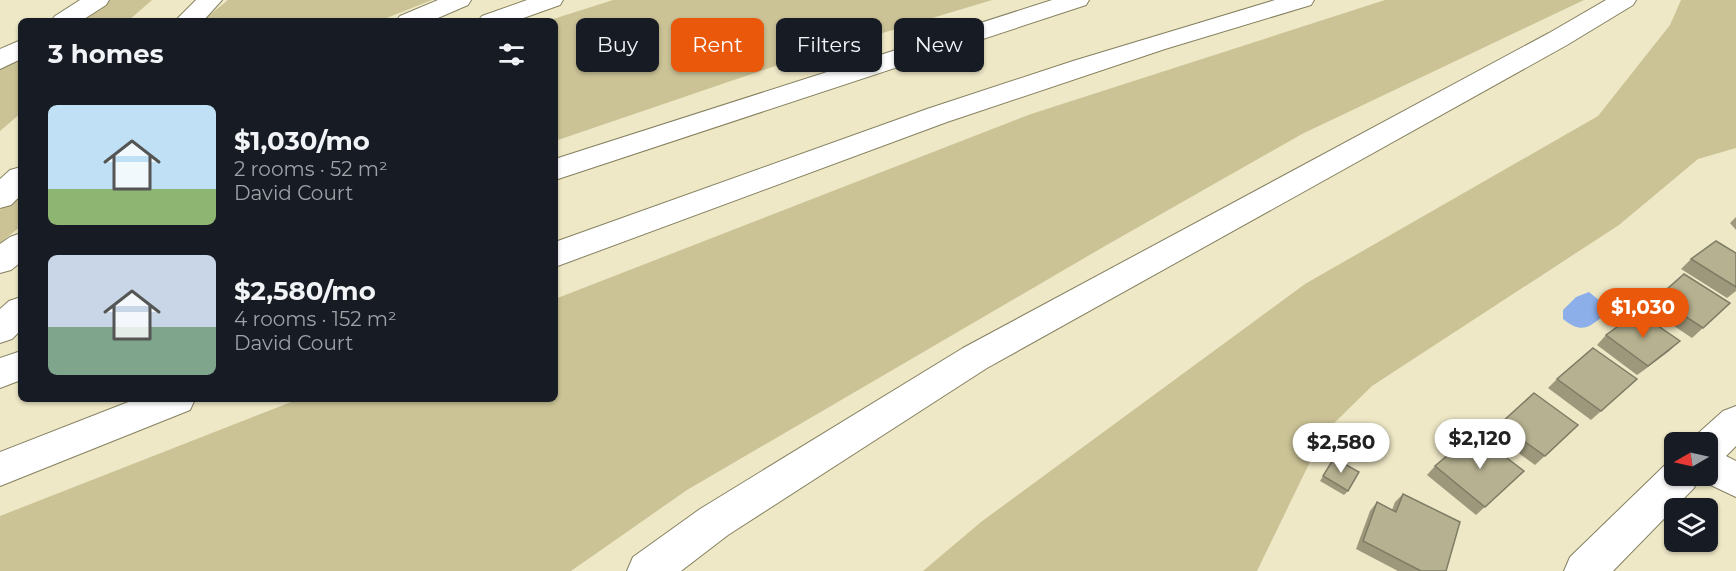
<!DOCTYPE html>
<html lang="en">
<head>
<meta charset="utf-8">
<style>
	:root { --surface:#171b24; --page:#242831; --text:#f1f3f6; --muted:#9ea1a6; --accent:#ea580c }
	body { margin:0; font-family:Montserrat,sans-serif; background:var(--page); color:var(--text); height:100vh; display:flex; flex-direction:column; font-size:22px; white-space:nowrap }
	* { box-sizing:border-box; margin:0 }
	p { font-size:20px; color:var(--muted) }
	.icon { flex:none; width:33px; height:33px; fill:none; stroke:currentColor; stroke-width:2; stroke-linecap:round; stroke-linejoin:round }
	.map { position:relative; flex:1; overflow:hidden }
	.sheet { position:absolute; left:18px; top:18px; width:540px; height:384px; display:flex; flex-direction:column; background:var(--surface); border-radius:9px; box-shadow:0 2px 4px #0004 }
	.sheet>* { flex:none }
	.top-card { position:absolute; left:576px; top:18px; width:570px; height:54px; display:flex; gap:12px }
	.needle { width:39px; rotate:261deg }
	.controls { position:absolute; left:1664px; top:432px; display:grid; gap:12px }
	.controls a { display:grid; place-items:center; width:54px; height:54px; border-radius:9px; background:var(--surface); box-shadow:0 2px 4px #0004; font-size:30px }
	.price { position:absolute; translate:-50% -51px; padding:0 14px; border-radius:21px; background:#fff; color:#222; font-size:20px; line-height:39px; filter:drop-shadow(0 2px 3px #0008) }
	.price::after { content:''; position:absolute; left:50%; top:36px; width:18px; height:14px; margin-left:-9px; background:inherit; clip-path:polygon(0 0,100% 0,50% 100%) }
	.price.current { background:var(--accent); color:#fff }
	ul { padding:0; list-style:none }
	li { display:flex; align-items:center; gap:18px; height:150px; padding:0 30px }
	li span { display:grid; place-items:center; flex:none; width:168px; height:120px; border-radius:9px; color:#555 }
	li>.icon { margin-inline-start:auto }
	span .icon { width:72px; height:72px; fill:#fffc; stroke-width:1 }
	li b { font-size:26px }
	h2 { display:flex; justify-content:space-between; align-items:center; height:72px; padding:0 30px; font-size:26px }
	.tag { padding:0 21px; border-radius:9px; background:var(--surface); box-shadow:0 2px 4px #0004; font-size:21px; line-height:54px }
	.tag.current { background:var(--accent); color:#fff }
	.map>svg:first-child { display:block }
	.green { fill:#cbc396 }
	.water { fill:#8cafea }
	.lines { fill:none; stroke-linecap:round; stroke-linejoin:round }
	.minor-casing { stroke:#858060; stroke-width:2 }
	.major-casing { stroke:#858060; stroke-width:2 }
	.highway-casing { stroke:#858060; stroke-width:2 }
	.minor { fill:#fff; fill-rule:evenodd }
	.major { fill:#fff; fill-rule:evenodd }
	.highway { fill:#fff; fill-rule:evenodd }
	.wall { fill:#9d987c }
	.shaded-wall { fill:#7f7c65 }
	.building { fill:#b6b190; stroke:#7f7c65; stroke-width:1.5 }
</style>
</head>
<body>
<div class="map">
<svg width="1736" height="571" viewBox="0 0 1736 571">
	<rect width="100%" height="100%" fill="#eee8c6"/>
	<g class="green">
		<path d="M107 0H152L128 21H75Z"/>
		<path d="M228 0H432L379 21H202Z"/>
		<path d="M613 0H992L793 60 555 141V21H547Z"/>
		<path d="M1385 0H1584L1302 134 1105 246 687 490 571 571H0V516L299 399H555V299L1031 114Z"/>
		<path d="M1681 0H1736V148L1698 159 1619 225 1372 386 1324 433 1257 571H923L981 522 1305 284 1598 116 1670 25Z"/>
		<path d="M21 56V113L0 131V70Z"/>
		<path d="M21 191V226L0 243V210Z"/>
	</g>
	<path class="water" d="M1589 292 1604 304 1607 313C1589 327 1583 335 1563 319V310L1576 297Z"/>
	<g class="lines">
		<g class="minor-casing">
			<path id="minor" d="M1736 406V446L1726 456 1736 461V497L1698 479 1694 488 1613 571H1564L1570 557 1666 464 1674 461V476H1707V442H1691L1694 437 1723 411Z"/>
		</g>
		<g class="major-casing">
			<g id="major">
				<path d="M438 0H471L468 5 431 21H396L400 16Z"/>
				<path d="M527 0H563L560 5 515 21H478L482 16Z"/>
				<path d="M21 233V262L11 270 0 273V244L10 237Z"/>
				<path d="M21 297V330L12 339 0 343V309L9 301Z"/>
			</g>
		</g>
		<g class="highway-casing">
			<g id="highway">
				<path d="M80 0H109L106 5 81 21H51L55 16Z"/>
				<path d="M196 0H222L203 21H175Z"/>
				<path d="M1052 0H1089L1086 5 555 180V159Z"/>
				<path d="M1275 0H1314L1311 5 1165 49 947 122 555 267V242L927 109 1073 61Z"/>
				<path d="M1606 0H1636L1633 5 1567 45 987 368 728 535 681 571H627L633 557 700 509 963 348 1549 33Z"/>
				<path d="M21 40V59L0 69V49Z"/>
				<path d="M21 167V195L11 205 0 208V179L10 170Z"/>
				<path d="M21 351V380L0 388V358Z"/>
				<path d="M136 399H195L190 410 0 486V452Z"/>
			</g>
		</g>
		<use href="#minor" class="minor"/>
		<use href="#major" class="major"/>
		<use href="#highway" class="highway"/>
	</g>
	<g class="wall">
		<path d="M1736 217V230L1730 223Z"/>
		<path d="M1736 253V291L1727 298 1681 269 1691 259Z"/>
		<path d="M1657 298 1730 303 1692 338 1647 308Z"/>
		<path d="M1606 335 1669 351 1637 375 1597 345Z"/>
		<path d="M1557 379H1637L1591 420 1548 388Z"/>
		<path d="M1500 424 1578 425 1535 465 1491 433Z"/>
		<path d="M1334 458 1348 491 1344 495 1320 481Z"/>
		<path d="M1435 466 1524 471 1476 515 1427 475Z"/>
		<path d="M1403 494 1446 571H1398L1356 549 1370 511 1377 502 1392 510 1395 502Z"/>
	</g>
	<path class="shaded-wall" d="M1680 341 1669 351 1637 375 1648 366Z"/>
	<g class="building">
		<path d="M1716 241 1736 253V287L1691 259Z"/>
		<path d="M1684 274 1730 303 1703 328 1657 298Z"/>
		<path d="M1638 312 1680 341 1648 366 1606 335Z"/>
		<path d="M1593 348 1637 379 1601 411 1557 379Z"/>
		<path d="M1534 393 1578 425 1545 456 1500 424Z"/>
		<path d="M1474 433 1524 471 1485 507 1435 466Z"/>
		<path d="M1334 458 1359 472 1348 491 1323 476Z"/>
		<path d="M1403 494 1460 522 1446 571H1421L1363 541 1377 502 1396 512Z"/>
	</g>
</svg>
<div class="controls">
<a><svg class="needle" viewBox="-14 -14 28 28"><path d="M0-13l5 13h-10z" fill="#e53935"/><path d="M0 13l5-13h-10z" fill="#9ea1a6"/></svg></a>
<a><svg class="icon" aria-label="layers" viewBox="0 0 24 24"><path d="M12 4l9 5-9 5-9-5zM3 14l9 5 9-5"/></svg></a>
</div>
<b class="price current" style="left:1643px;top:339px">$1,030</b>
<b class="price" style="left:1480px;top:470px">$2,120</b>
<b class="price" style="left:1341px;top:474px">$2,580</b>
<div class="top-card">
<a class="tag">Buy</a>
<a class="tag current">Rent</a>
<a class="tag">Filters</a>
<a class="tag">New</a>
</div>
<section class="sheet">
<h2>3 homes<svg class="icon" aria-label="filters" viewBox="0 0 24 24"><path d="M4 7h16M4 17h16"/><circle cx="9" cy="7" r="2"/><circle cx="15" cy="17" r="2"/></svg></h2>
<ul>
<li><span style="background:linear-gradient(#bfe0f5 70%,#8fb573 0)"><svg class="icon" aria-label="home" viewBox="0 0 24 24"><path d="M3 11l9-7 9 7M6 9v11h12V9"/></svg></span><div><b>$1,030/mo</b><p>2 rooms · 52 m²</p><p>David Court</p></div></li>
<li><span style="background:linear-gradient(#c9d6e8 60%,#7fa58c 0)"><svg class="icon" aria-label="home" viewBox="0 0 24 24"><path d="M3 11l9-7 9 7M6 9v11h12V9"/></svg></span><div><b>$2,580/mo</b><p>4 rooms · 152 m²</p><p>David Court</p></div></li>
</ul>
</section>
</div>
</body>
</html>
